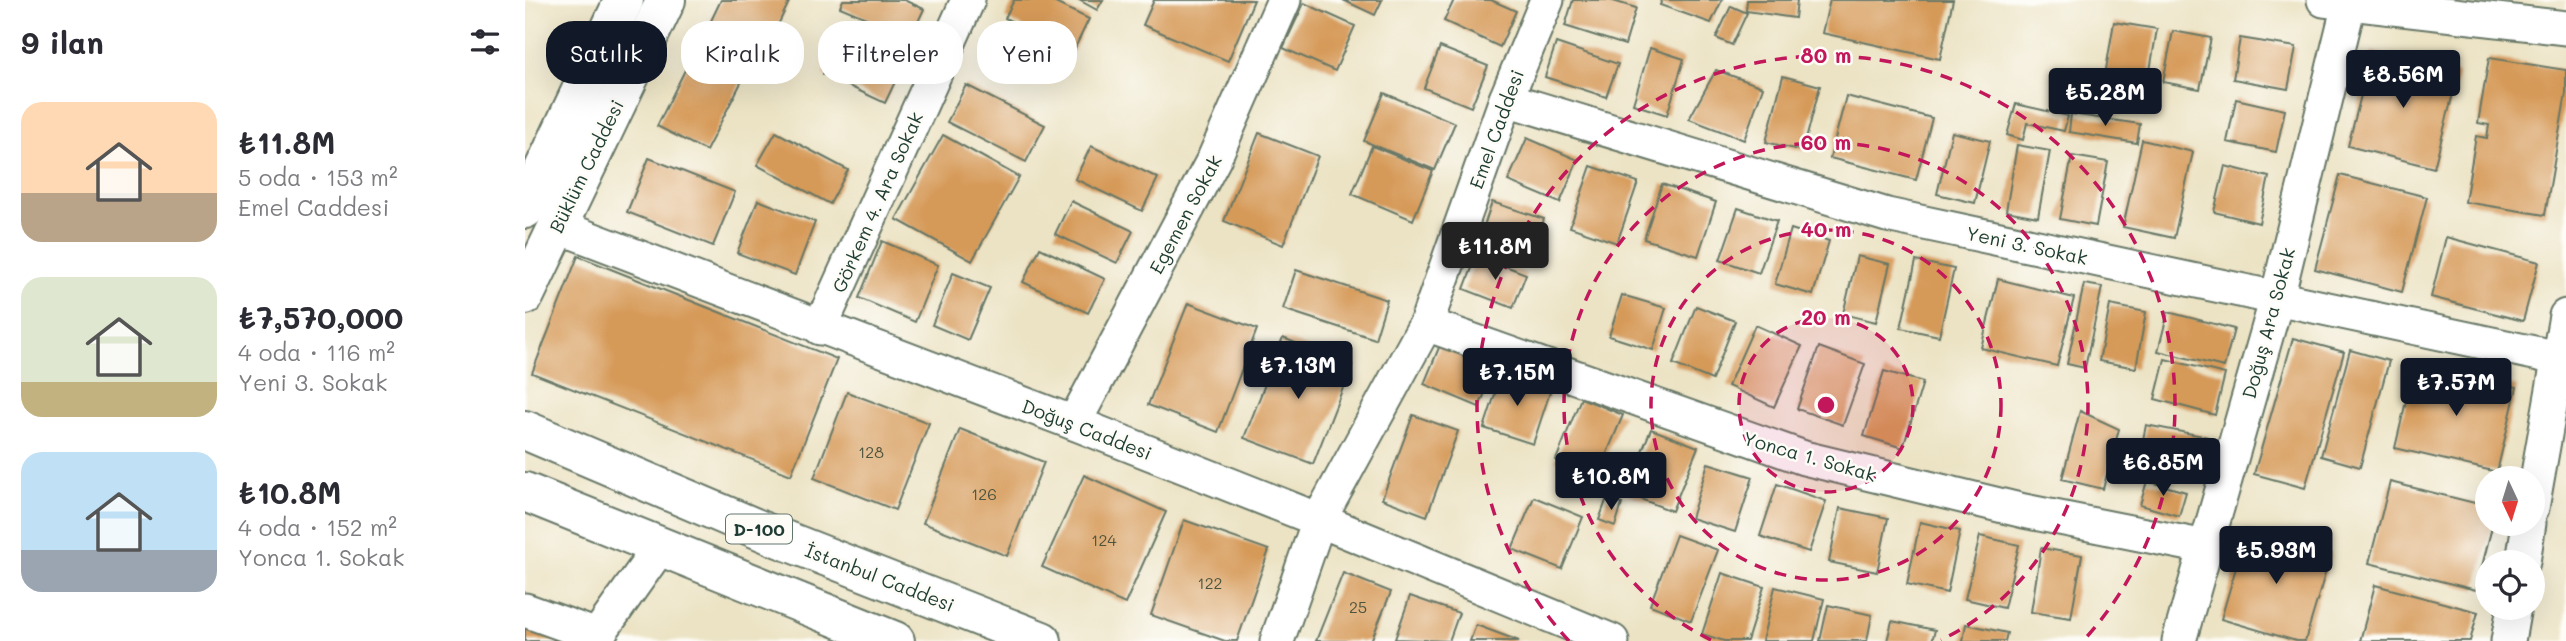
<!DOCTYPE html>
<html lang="tr">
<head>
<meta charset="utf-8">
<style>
	:root { --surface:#fff; --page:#f7f7f7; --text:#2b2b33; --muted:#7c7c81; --accent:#111827 }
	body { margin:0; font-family:Mali,sans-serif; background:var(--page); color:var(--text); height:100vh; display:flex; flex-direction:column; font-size:26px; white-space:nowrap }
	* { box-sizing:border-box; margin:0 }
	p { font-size:23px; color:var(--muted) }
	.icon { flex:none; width:38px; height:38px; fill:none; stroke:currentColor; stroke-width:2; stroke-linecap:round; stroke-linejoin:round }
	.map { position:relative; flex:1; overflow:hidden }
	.side { display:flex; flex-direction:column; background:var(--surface); width:525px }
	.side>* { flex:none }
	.top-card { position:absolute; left:21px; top:21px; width:665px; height:63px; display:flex; gap:14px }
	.needle { width:46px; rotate:176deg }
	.fabs { position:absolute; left:1950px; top:466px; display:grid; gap:14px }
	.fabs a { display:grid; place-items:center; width:70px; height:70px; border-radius:50%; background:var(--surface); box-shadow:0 7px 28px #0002; font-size:35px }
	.price { position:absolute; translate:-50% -60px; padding:0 16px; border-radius:7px; background:var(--accent); color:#fff; font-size:23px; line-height:46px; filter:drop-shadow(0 2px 4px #0008) }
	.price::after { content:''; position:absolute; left:50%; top:42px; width:21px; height:16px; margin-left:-10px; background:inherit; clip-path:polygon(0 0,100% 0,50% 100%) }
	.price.current { background:#222; color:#fff }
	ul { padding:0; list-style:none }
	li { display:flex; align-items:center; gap:21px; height:175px; padding:0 21px }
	li span { display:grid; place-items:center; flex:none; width:196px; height:140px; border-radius:21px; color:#555 }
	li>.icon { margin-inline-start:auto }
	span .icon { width:84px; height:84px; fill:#fffc; stroke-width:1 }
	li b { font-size:30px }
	h2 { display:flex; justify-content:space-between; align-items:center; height:84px; padding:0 21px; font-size:30px }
	.tag { padding:0 24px; border-radius:28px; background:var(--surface); box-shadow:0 7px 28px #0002; font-size:24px; line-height:63px }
	.tag.current { background:var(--accent); color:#fff }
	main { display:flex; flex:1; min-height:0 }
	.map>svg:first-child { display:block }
	.building { fill:#d69a58 }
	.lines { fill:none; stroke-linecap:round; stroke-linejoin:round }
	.minor-casing { stroke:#677766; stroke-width:37 }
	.major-casing { stroke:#677766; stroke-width:42 }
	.highway-casing { stroke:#677766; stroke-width:42 }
	.minor { stroke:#fff; stroke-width:33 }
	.major { stroke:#fff; stroke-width:38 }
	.highway { stroke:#fff; stroke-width:38 }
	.ring { fill:none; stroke:#c2185b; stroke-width:3.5; stroke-dasharray:12 9 }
	.labels { text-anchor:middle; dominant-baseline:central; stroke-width:5; stroke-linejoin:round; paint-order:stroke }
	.number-label { font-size:16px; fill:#4d543d }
	.shield { fill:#fdfcf7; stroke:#62766e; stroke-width:2 }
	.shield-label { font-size:18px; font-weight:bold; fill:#1f3d34 }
	.street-label { font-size:19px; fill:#1f3d34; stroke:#fdfcf7 }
	.centre { fill:#c2185b; stroke:#fdfcf7; stroke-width:3.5 }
	.ring-label { font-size:21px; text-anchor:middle; font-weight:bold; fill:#c2185b; stroke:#fdfcf7; stroke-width:5; stroke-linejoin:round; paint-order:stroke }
</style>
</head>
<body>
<main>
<section class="side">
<h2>9 ilan<svg class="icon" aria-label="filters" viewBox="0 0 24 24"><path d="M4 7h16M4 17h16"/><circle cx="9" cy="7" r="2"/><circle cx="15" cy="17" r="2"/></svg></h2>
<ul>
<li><span style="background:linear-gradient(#ffd9b3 65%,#b9a48a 0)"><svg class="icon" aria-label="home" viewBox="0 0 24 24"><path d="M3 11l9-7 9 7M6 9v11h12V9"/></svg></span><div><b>₺11.8M</b><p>5 oda · 153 m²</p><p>Emel Caddesi</p></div></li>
<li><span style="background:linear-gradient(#dfe7d0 75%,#c2b280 0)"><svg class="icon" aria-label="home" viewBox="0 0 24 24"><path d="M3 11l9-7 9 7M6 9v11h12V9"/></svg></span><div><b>₺7,570,000</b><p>4 oda · 116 m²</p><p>Yeni 3. Sokak</p></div></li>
<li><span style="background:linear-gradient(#bfe0f5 70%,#9aa5b1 0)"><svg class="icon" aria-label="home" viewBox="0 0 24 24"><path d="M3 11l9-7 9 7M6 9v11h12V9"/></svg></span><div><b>₺10.8M</b><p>4 oda · 152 m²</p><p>Yonca 1. Sokak</p></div></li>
</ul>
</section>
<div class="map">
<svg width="2041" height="641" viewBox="0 0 2041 641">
	<rect width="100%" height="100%" fill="#fdfcf7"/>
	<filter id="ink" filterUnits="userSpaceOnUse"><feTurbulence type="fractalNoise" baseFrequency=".0143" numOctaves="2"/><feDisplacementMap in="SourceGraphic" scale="14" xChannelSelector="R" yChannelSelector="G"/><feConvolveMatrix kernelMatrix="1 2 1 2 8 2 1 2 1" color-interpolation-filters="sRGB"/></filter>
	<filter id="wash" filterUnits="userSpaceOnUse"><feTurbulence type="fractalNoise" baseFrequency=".00686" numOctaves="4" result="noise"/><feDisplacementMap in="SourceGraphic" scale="28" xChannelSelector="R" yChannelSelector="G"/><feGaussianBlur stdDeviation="1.57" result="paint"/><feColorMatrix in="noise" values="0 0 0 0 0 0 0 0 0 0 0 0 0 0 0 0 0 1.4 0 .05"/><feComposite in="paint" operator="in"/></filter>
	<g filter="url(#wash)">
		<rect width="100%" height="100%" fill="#ece3c4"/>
		<g id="blocks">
			<g class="building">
				<path d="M196 0H265L238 56 182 29Z"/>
				<path d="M318 0H379L399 9 386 37 315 7Z"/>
				<path d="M489 0H524L564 19 548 52 480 18Z"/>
				<path d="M554 0H578L572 10Z"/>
				<path d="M629 0H729L703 61 618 25Z"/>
				<path d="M818 0H857L850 15Z"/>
				<path d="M929 0H966L991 11 975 47 919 21Z"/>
				<path d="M1048 0H1085L1111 8 1100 45 1040 26Z"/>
				<path d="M1137 0H1197L1186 23 1135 5Z"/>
				<path d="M1222 0H1272L1270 18 1221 11Z"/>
				<path d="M1305 0H1428L1415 59 1297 33Z"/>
				<path d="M779 3 830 26 810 71 758 48Z"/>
				<path d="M1206 6 1222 13 1207 45 1191 38Z"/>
				<path d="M1589 22 1632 29 1618 112 1575 105Z"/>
				<path d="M1648 31 1686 38 1675 89 1638 82Z"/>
				<path d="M316 36 378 65 360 103 298 74Z"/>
				<path d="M1715 38 1771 47 1763 89 1708 79Z"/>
				<path d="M1031 43 1093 64 1081 97 1020 77Z"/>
				<path d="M915 47 963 66 946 107 899 88Z"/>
				<path d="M171 48 221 73 181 151 132 126Z"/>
				<path d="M1125 48 1159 59 1142 115 1108 104Z"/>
				<path d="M1847 52 1933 74 1909 168 1823 146Z"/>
				<path d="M1964 58 2041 70V93L2020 215 1940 202 1951 136 1962 138 1964 125 1953 123Z"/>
				<path d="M1191 70 1238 87 1219 140 1164 119Z"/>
				<path d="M1258 76 1295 86 1278 151 1241 142Z"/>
				<path d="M441 85 520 125 501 162 422 122Z"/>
				<path d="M859 93 930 123 910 170 839 141Z"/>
				<path d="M1321 96 1407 118 1391 180 1305 158Z"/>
				<path d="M1711 99 1760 110 1751 152 1702 142Z"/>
				<path d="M1491 104 1543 116 1539 131 1502 123 1498 140 1482 135Z"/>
				<path d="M1546 114 1615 124 1612 143 1544 132Z"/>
				<path d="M251 132 323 170 305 204 232 165Z"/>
				<path d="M1427 132 1465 141 1450 203 1412 194Z"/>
				<path d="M734 133 793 156 758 245 699 221Z"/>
				<path d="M418 135 494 177 447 261 371 219Z"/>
				<path d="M1002 138 1053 160 1035 203 983 181Z"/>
				<path d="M1617 140 1668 152 1649 238 1598 227Z"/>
				<path d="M1492 145 1525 151 1513 217 1481 211Z"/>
				<path d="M566 146 633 178 617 211 550 179Z"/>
				<path d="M847 146 908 171 888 220 827 194Z"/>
				<path d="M1547 156 1583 162 1571 226 1535 219Z"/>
				<path d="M124 158 210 192 188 246 102 212Z"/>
				<path d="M1066 166 1113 182 1092 243 1045 227Z"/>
				<path d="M1700 166 1744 177 1734 223 1689 212Z"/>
				<path d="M1815 175 1902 197 1877 292 1790 269Z"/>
				<path d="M1137 184 1191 202 1173 256 1119 239Z"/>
				<path d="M233 200 290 222 270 275 212 253Z"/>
				<path d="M546 201 608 231 592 263 530 234Z"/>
				<path d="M967 202 1019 219 1010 246 958 229Z"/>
				<path d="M1213 208 1252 221 1234 273 1195 260Z"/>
				<path d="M1266 229 1304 241 1288 295 1250 284Z"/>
				<path d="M1921 237 2014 262 1998 321 1906 297Z"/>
				<path d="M357 241 413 265 390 322 334 298Z"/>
				<path d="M515 248 580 279 563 313 498 282Z"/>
				<path d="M952 255 1001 274 988 308 939 289Z"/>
				<path d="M53 256 312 359 266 475 7 373Z"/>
				<path d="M1332 256 1365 264 1351 322 1318 314Z"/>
				<path d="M1391 261 1429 269 1414 336 1376 328Z"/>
				<path d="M771 270 862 300 850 339 758 309Z"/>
				<path d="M428 273 465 288 443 340 407 325Z"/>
				<path d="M1473 279 1549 298 1532 366 1456 348Z"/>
				<path d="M1559 284 1577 287 1560 368 1542 364Z"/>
				<path d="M1097 295 1141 308 1128 350 1084 336Z"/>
				<path d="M663 303 732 329 693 432 623 405Z"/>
				<path d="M1585 305 1621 312 1611 368 1574 361Z"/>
				<path d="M1171 306 1210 321 1187 380 1148 364Z"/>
				<path d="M1643 312 1709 329 1699 367 1633 351Z"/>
				<path d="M1230 325 1277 346 1249 407 1203 386Z"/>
				<path d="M758 338 827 365 788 464 719 438Z"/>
				<path d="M1768 338 1819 352 1780 488 1729 474Z"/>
				<path d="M915 345 971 367 954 407 899 384Z"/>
				<path d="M1294 347 1340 364 1318 425 1272 409Z"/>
				<path d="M1825 350 1864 361 1835 467 1796 456Z"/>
				<path d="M1640 359 1700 374 1690 415 1630 399Z"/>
				<path d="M1890 363 1992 387 1972 472 1870 448Z"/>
				<path d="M1359 371 1398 382 1378 448 1339 436Z"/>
				<path d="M977 373 1026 389 1008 444 959 428Z"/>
				<path d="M322 392 404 423 370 510 289 478Z"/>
				<path d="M1056 398 1098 415 1072 477 1031 460Z"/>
				<path d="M1555 411 1594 429 1578 489 1537 479Z"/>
				<path d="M888 415 933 431 902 516 857 499Z"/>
				<path d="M1621 425 1683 437 1674 482 1612 469Z"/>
				<path d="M435 429 519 462 482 556 398 523Z"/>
				<path d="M1126 429 1173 447 1147 511 1100 493Z"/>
				<path d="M1183 463 1228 477 1210 532 1166 518Z"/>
				<path d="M559 475 641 512 600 604 517 567Z"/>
				<path d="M1622 481 1661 492 1654 516 1615 505Z"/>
				<path d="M1865 482 1962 506V523H1968L1951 590 1844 563Z"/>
				<path d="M1252 484 1301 501 1284 552 1235 536Z"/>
				<path d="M1009 497 1058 517 1037 569 987 549Z"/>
				<path d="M1082 498 1097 504 1090 526 1074 520Z"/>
				<path d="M1315 508 1363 518 1352 572 1304 562Z"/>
				<path d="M659 520 744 550 712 641H700L626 615Z"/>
				<path d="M1395 522 1435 531 1422 593 1382 584Z"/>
				<path d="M1722 530 1806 554 1780 641H1771L1696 619Z"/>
				<path d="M1151 535 1193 550 1166 621 1125 605Z"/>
				<path d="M1455 536 1494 545 1479 608 1440 599Z"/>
				<path d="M1516 548 1557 555 1546 618 1506 612Z"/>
				<path d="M818 573 866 592 846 641H791Z"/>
				<path d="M1197 573 1239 587 1222 641H1199L1177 634Z"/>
				<path d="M1850 585 1953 612 1945 641H1835Z"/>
				<path d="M1250 587 1299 599 1289 641H1237Z"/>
				<path d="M885 596 934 613 924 641 870 639Z"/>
				<path d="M1303 605 1347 615 1342 641H1295Z"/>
				<path d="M0 615 45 641H0Z"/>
				<path d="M1367 621 1410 630 1407 641H1362Z"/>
				<path d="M1441 624 1482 633 1480 641H1438Z"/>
				<path d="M951 625 994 641H945Z"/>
			</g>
		</g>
	</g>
	<g filter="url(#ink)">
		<use href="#blocks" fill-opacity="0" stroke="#677766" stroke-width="2"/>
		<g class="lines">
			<g class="minor-casing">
				<g id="minor">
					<path d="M1799 0 2041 28"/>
					<path d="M981 99 1362 215 2033 358"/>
					<path d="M32 226 549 423 794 520 1087 641"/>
					<path d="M901 324 1279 458 1499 511 1680 547"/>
					<path d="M295 328 443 0"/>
					<path d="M549 423 689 159 759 0"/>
					<path d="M2007 508 2041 316"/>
					<path d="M1998 562 2004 523"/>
					<path d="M0 610 72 636 135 547"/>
					<path d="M752 641 794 520 901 324 981 99 1022 0"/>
					<path d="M1654 641 1752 298 1824 4"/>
					<path d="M1983 641 1989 607"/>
				</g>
			</g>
			<g class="major-casing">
				<g id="major">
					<path d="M0 209 99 0"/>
					<path d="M0 295 141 0"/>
				</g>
			</g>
			<g class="highway-casing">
				<g id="highway">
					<path d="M0 430 249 536 517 641"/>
					<path d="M0 492 370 641"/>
				</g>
			</g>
			<use href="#minor" class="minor"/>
			<use href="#major" class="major"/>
			<use href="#highway" class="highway"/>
		</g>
	</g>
	<circle cx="1301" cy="405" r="87" fill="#c2185b" fill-opacity=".12"/>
	<g class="ring">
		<circle cx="1301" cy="405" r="87"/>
		<circle cx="1301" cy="405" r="175"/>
		<path d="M1186 640A262 262 0 1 1 1416 640"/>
		<path d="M1044 641A349 349 0 1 1 1558 641"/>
	</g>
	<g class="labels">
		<g class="number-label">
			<text x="346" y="451">128</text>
			<text x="459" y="493">126</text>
			<text x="579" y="539">124</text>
			<text x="685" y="582">122</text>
			<text x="833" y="606">25</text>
		</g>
		<rect class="shield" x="201" y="514.5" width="66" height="29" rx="5"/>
		<g class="shield-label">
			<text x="234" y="529">D-100</text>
		</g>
		<g class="street-label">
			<text transform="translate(971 129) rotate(-70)">Emel Caddesi</text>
			<text transform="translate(61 166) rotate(-64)">Büklüm Caddesi</text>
			<text transform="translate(352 202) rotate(-66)">Görkem 4. Ara Sokak</text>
			<text transform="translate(660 214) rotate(-62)">Egemen Sokak</text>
			<text transform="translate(1502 245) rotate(12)">Yeni 3. Sokak</text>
			<text transform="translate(1743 323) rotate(-75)">Doğuş Ara Sokak</text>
			<text transform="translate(562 429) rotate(21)">Doğuş Caddesi</text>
			<text transform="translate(1285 456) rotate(16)">Yonca 1. Sokak</text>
			<text transform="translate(355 577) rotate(21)">İstanbul Caddesi</text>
		</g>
	</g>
	<circle cx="1301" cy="405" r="10" class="centre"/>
	<g class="ring-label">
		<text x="1301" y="63">80 m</text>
		<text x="1301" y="150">60 m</text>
		<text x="1301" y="237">40 m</text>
		<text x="1301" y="325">20 m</text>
	</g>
</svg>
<div class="fabs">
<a><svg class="needle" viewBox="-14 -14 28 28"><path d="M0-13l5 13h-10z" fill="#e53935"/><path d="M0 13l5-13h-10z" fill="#7c7c81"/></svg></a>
<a><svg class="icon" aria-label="locate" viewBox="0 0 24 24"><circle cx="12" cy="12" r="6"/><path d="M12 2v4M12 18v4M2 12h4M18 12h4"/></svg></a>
</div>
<b class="price" style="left:1878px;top:110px">₺8.56M</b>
<b class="price" style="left:1580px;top:128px">₺5.28M</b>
<b class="price current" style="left:970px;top:282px">₺11.8M</b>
<b class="price" style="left:773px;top:401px">₺7.13M</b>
<b class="price" style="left:992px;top:408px">₺7.15M</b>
<b class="price" style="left:1931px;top:418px">₺7.57M</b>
<b class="price" style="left:1638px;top:498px">₺6.85M</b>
<b class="price" style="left:1086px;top:512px">₺10.8M</b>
<b class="price" style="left:1751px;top:586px">₺5.93M</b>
<div class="top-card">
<a class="tag current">Satılık</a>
<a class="tag">Kiralık</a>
<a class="tag">Filtreler</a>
<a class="tag">Yeni</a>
</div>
</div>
</main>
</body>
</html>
